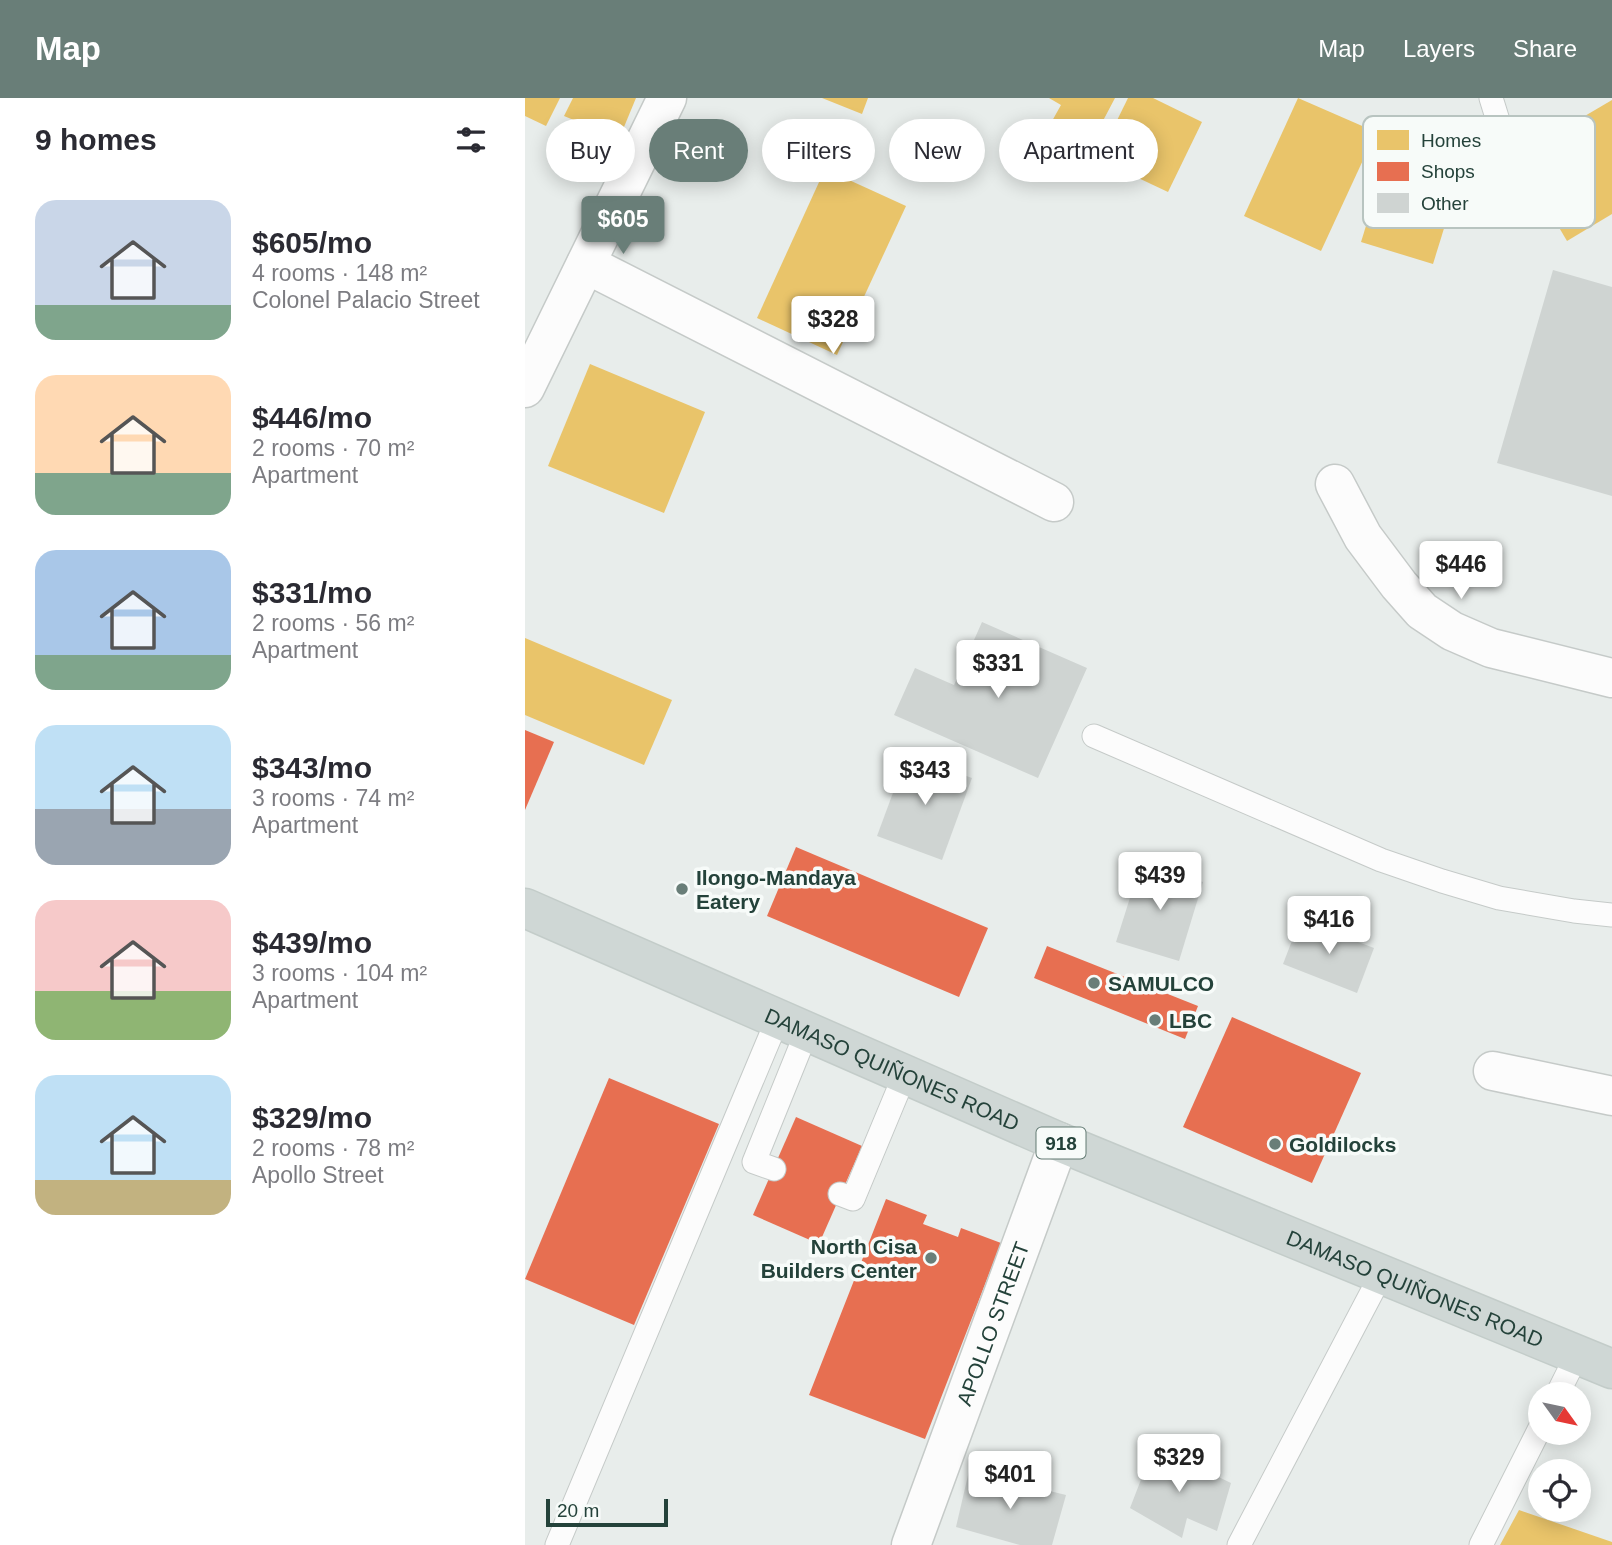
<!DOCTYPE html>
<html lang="en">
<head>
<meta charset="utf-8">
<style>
	:root { --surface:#fff; --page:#f7f7f7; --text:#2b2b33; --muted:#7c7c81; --accent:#697e78 }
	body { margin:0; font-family:Arial,sans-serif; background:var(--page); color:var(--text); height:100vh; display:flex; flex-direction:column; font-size:26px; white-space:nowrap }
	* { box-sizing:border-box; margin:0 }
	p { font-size:23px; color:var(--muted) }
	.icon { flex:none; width:38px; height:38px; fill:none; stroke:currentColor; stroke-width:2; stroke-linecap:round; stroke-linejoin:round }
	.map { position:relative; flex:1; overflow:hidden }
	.side { display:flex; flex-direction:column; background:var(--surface); width:525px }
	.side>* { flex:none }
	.banner { position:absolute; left:21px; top:21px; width:665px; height:63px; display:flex; gap:14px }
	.needle { width:46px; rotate:123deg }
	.controls { position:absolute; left:1003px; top:1284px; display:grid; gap:14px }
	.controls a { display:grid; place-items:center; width:63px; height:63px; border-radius:50%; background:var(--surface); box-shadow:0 4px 18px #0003; font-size:35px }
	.scale { position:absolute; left:21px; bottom:18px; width:122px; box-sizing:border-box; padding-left:7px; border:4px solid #24423a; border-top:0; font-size:19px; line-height:24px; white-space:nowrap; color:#24423a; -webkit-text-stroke:5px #f7fbf9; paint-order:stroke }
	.price { position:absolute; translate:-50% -60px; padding:0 16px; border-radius:7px; background:#fff; color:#222; font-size:23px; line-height:46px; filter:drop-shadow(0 2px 4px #0008) }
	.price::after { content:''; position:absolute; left:50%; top:42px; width:21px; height:16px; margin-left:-10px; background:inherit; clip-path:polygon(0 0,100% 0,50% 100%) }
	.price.on { background:var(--accent); color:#fff }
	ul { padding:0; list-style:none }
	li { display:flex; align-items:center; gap:21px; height:175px; padding:0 35px }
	li span { display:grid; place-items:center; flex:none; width:196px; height:140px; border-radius:21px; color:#555 }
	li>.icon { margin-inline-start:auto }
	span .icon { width:84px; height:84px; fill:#fffc; stroke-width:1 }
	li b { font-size:30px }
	h2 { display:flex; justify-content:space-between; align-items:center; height:84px; padding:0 35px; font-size:30px }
	.chip { padding:0 24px; border-radius:32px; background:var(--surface); box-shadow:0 4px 18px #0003; font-size:24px; line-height:63px }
	.chip.on { background:var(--accent); color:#fff }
	header { display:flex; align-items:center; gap:42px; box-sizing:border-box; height:98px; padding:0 35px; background:var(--accent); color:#fff }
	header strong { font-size:33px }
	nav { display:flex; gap:38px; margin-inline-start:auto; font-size:24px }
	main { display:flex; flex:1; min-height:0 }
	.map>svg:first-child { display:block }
	.homes { fill:#e9c46a }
	.shops { fill:#e76f51 }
	.building { fill:#cfd4d2 }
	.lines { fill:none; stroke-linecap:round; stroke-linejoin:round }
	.service-casing { stroke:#c5cac8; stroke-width:25 }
	.minor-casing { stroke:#c5cac8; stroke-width:41 }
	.primary-casing { stroke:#c3ccc9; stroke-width:41 }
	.service { stroke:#fcfcfc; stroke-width:23 }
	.minor { stroke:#fcfcfc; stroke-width:38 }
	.primary { stroke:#cfd7d5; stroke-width:38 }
	.poi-dot { fill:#697e78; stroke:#f7fbf9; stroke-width:2.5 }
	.labels { text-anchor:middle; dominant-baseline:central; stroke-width:7; stroke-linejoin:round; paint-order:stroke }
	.shield { fill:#f7fbf9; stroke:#637a73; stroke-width:2 }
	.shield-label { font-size:19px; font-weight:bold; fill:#24423a }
	.poi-label { font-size:21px; font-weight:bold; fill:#24423a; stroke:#f7fbf9; text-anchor:start }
	.street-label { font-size:21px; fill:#24423a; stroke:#f7fbf9 }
	.key { fill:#f7fbf9; stroke:#b8c4c0; stroke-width:2 }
	.key-label { font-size:19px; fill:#24423a }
</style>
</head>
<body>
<header>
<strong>Map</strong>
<nav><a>Map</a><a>Layers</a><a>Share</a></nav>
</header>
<main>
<section class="side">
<h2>9 homes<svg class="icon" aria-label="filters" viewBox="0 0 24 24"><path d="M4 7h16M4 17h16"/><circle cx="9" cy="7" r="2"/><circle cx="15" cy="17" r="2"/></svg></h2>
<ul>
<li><span style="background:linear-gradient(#c9d6e8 75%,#7fa58c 0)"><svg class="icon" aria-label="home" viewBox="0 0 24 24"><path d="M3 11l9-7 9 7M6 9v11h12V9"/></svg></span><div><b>$605/mo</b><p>4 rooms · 148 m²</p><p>Colonel Palacio Street</p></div></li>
<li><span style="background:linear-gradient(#ffd9b3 70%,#7fa58c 0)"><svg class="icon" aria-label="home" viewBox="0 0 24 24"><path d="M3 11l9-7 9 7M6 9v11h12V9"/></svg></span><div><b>$446/mo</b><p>2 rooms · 70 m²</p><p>Apartment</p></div></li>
<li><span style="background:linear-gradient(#a9c7e8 75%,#7fa58c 0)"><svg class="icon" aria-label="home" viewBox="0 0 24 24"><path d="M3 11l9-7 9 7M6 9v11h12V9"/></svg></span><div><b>$331/mo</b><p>2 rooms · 56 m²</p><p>Apartment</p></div></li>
<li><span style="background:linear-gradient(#bfe0f5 60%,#9aa5b1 0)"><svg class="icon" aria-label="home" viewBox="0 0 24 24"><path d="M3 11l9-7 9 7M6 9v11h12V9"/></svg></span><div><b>$343/mo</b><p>3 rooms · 74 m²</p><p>Apartment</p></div></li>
<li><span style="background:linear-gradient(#f6c9c9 65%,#8fb573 0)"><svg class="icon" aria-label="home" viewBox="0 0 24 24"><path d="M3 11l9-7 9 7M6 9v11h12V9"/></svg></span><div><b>$439/mo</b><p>3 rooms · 104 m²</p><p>Apartment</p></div></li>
<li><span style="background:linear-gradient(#bfe0f5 75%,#c2b280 0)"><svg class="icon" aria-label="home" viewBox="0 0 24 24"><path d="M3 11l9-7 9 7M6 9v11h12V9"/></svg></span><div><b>$329/mo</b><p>2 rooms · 78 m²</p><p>Apollo Street</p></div></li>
</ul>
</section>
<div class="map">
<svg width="1087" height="1447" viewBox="0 0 1087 1447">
	<rect width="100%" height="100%" fill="#e8edeb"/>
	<g class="homes">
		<path d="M0 0H35L21 28 0 18Z"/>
		<path d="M48 0H111L94 41 39 18Z"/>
		<path d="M297 0H343L337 16Z"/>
		<path d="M524 0H590L561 55 522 32 536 7Z"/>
		<path d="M603 0H628L677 24 643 94 573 61Z"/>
		<path d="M773 0 851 34 796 153 719 118Z"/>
		<path d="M1087 2V116L1042 143 992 58Z"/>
		<path d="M866 47 938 69 908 166 836 144Z"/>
		<path d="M300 71 381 108 312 257 232 220Z"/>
		<path d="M65 266 180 314 139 415 23 368Z"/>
		<path d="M0 540 147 602 119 667 0 617Z"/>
		<path d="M994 1412 1087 1444V1447H975Z"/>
	</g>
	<g class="shops">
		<path d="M0 632 29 644 0 712Z"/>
		<path d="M271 749 463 830 434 899 242 818Z"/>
		<path d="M522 848 673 908 660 941 509 880Z"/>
		<path d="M707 919 836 975 787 1085 658 1029Z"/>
		<path d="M84 980 194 1026 109 1227 0 1181Z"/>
		<path d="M271 1019 337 1048 294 1146 228 1117Z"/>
		<path d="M361 1101 402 1117 398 1126 433 1139 436 1130 476 1145 400 1341 284 1297Z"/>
	</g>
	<g class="building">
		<path d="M1028 172 1087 189V398L972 365Z"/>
		<path d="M457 524 562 570 513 680 369 617 390 570 429 587Z"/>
		<path d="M382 657 447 680 417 762 352 738Z"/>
		<path d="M616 765 678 784 654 863 591 844Z"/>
		<path d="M775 822 849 850 832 895 758 866Z"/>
		<path d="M629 1348 706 1385 692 1433 662 1420 657 1440 605 1410Z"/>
		<path d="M444 1373 541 1397 527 1447H495L431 1429Z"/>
	</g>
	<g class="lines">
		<g class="service-casing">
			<g id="service">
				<path d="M966 0 984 58"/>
				<path d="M569 638 856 762 917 783 974 800 1049 813 1087 817"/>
				<path d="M249 1071 229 1064 282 933"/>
				<path d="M315 1096 328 1101 380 976"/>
				<path d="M1032 1297 1052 1257"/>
				<path d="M32 1447 253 920"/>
				<path d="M714 1447 856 1177"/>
				<path d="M956 1447 1015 1330"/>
			</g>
		</g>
		<g class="minor-casing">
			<g id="minor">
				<path d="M61 166 529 404"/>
				<path d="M0 290 142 0"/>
				<path d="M810 386 838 439 874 487 897 513 927 533 966 550 1087 580"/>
				<path d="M968 973 1087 998"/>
				<path id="s1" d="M386 1447 534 1044"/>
			</g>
		</g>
		<g class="primary-casing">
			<g id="primary">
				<path id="s2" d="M0 810 534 1044 1087 1271"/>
			</g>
		</g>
		<use href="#service" class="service"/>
		<use href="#minor" class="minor"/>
		<use href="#primary" class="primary"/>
	</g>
	<g class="poi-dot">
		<circle cx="157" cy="791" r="7"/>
		<circle cx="569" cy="885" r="7"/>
		<circle cx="630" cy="922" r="7"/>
		<circle cx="750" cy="1046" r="7"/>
		<circle cx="406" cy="1160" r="7"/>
	</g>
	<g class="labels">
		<rect class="shield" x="511.5" y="1029.5" width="49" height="31" rx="5"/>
		<g class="shield-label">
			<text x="536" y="1045">918</text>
		</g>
		<g class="poi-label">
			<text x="171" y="779">Ilongo-Mandaya<tspan x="171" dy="24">Eatery</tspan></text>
			<text x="583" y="885">SAMULCO</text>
			<text x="644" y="922">LBC</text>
			<text x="764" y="1046">Goldilocks</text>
			<text x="392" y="1148" text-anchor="end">North Cisa<tspan x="392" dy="24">Builders Center</tspan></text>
		</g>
		<g class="street-label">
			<text stroke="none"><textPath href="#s2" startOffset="401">DAMASO QUIÑONES ROAD</textPath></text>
			<text stroke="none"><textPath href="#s2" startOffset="968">DAMASO QUIÑONES ROAD</textPath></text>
			<text stroke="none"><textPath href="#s1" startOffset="236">APOLLO STREET</textPath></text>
		</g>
	</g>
	<rect x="838" y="18" width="232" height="112" rx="10" class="key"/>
	<rect x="852" y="32" width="32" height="20" fill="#e9c46a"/>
	<rect x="852" y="64" width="32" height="19" fill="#e76f51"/>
	<rect x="852" y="95" width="32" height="20" fill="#cfd4d2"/>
	<g class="key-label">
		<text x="896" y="49">Homes</text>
		<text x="896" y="80">Shops</text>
		<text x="896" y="112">Other</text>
	</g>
</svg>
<div class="controls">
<a><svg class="needle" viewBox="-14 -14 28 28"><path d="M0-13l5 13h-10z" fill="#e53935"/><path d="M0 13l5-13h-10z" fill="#7c7c81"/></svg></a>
<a><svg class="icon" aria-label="locate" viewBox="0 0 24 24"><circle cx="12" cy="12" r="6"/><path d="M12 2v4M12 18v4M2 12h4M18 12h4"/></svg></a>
</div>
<div class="scale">20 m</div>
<b class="price on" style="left:98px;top:158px">$605</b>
<b class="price" style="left:308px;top:258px">$328</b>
<b class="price" style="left:936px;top:503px">$446</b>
<b class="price" style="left:473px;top:602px">$331</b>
<b class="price" style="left:400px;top:709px">$343</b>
<b class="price" style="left:635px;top:814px">$439</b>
<b class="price" style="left:804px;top:858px">$416</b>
<b class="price" style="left:654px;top:1396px">$329</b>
<b class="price" style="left:485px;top:1413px">$401</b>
<div class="banner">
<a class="chip">Buy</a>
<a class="chip on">Rent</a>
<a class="chip">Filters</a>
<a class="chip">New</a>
<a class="chip">Apartment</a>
</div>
</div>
</main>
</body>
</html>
